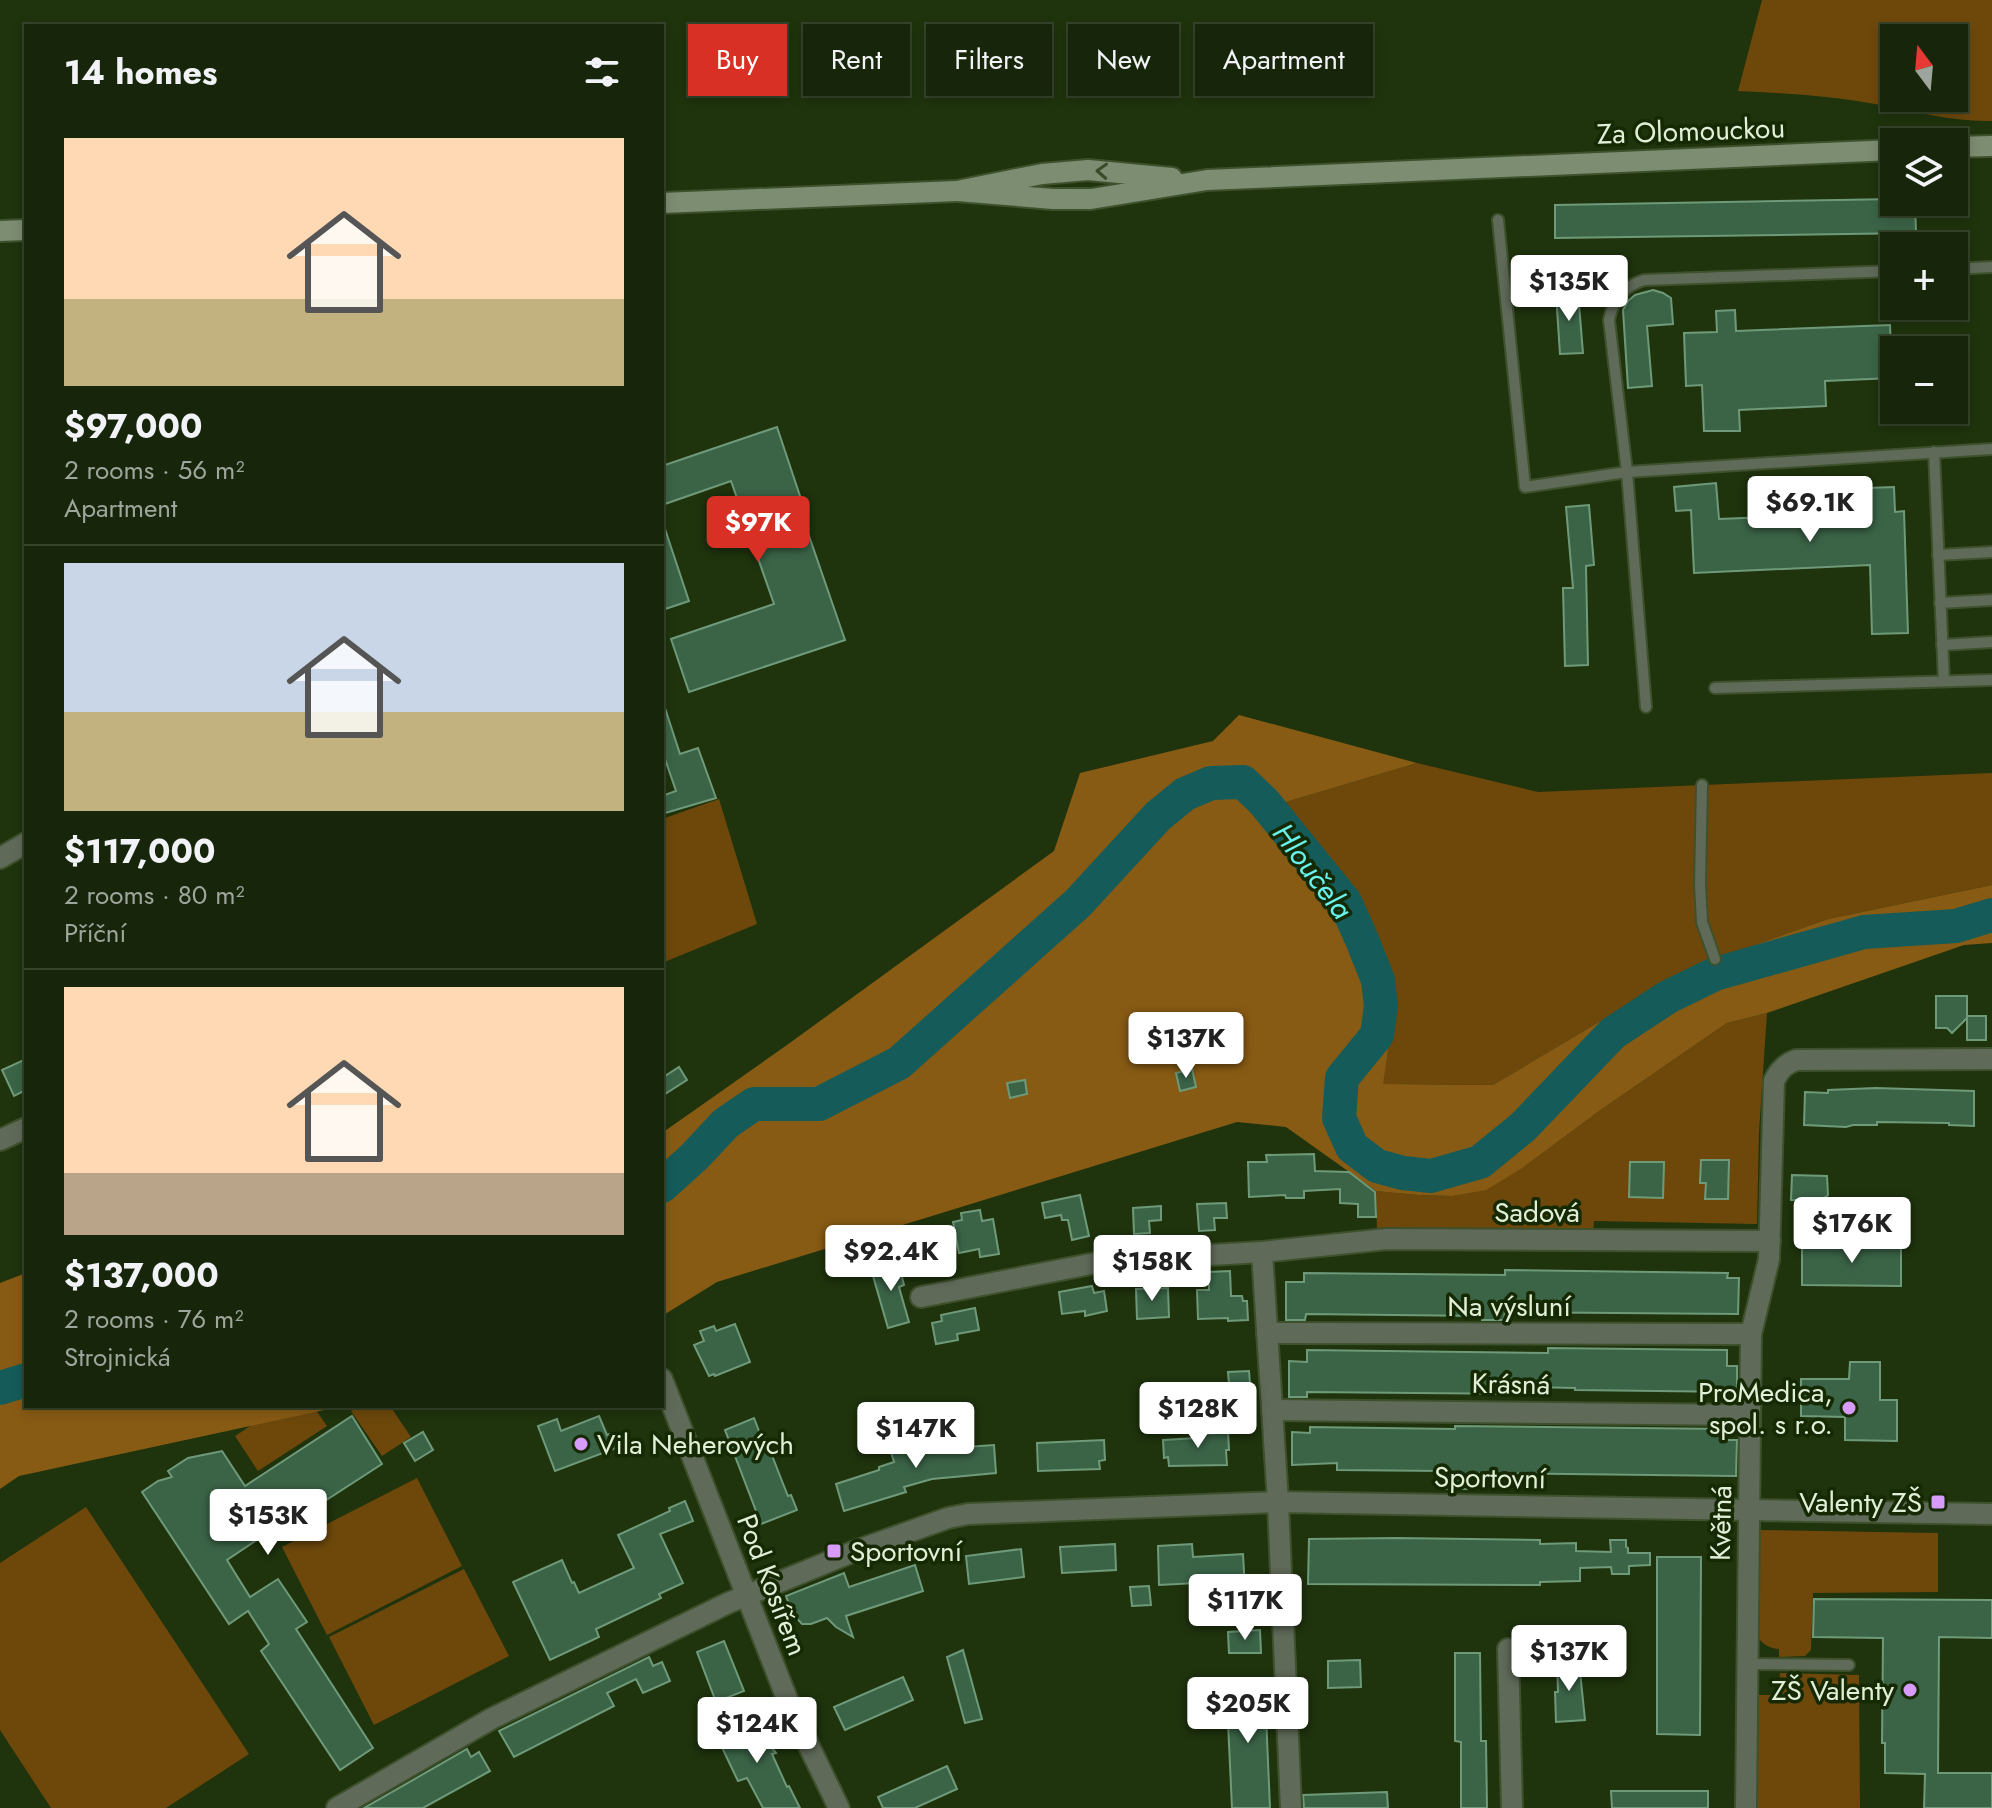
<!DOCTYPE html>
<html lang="en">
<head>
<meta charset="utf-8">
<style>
	:root { --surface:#17260a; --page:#202e13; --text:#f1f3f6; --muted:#9ea59c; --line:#36432b; --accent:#d93025 }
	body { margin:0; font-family:Jost,sans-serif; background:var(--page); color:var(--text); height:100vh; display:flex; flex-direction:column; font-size:30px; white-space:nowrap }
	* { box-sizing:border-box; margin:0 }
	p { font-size:26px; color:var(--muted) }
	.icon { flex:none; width:44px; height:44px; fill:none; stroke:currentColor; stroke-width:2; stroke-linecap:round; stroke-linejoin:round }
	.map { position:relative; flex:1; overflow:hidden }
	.sheet { position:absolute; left:24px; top:24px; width:640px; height:1384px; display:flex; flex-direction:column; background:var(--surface); border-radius:0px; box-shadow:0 4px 12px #0003,0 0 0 2px var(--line) }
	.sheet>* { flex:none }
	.hud { position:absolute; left:688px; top:24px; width:760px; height:72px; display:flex; gap:16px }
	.needle { width:52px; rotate:344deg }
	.fabs { position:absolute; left:1880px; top:24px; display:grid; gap:16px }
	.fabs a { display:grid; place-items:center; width:88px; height:88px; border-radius:0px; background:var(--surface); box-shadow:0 4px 12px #0003,0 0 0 2px var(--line); font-size:40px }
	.price { position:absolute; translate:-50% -68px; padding:0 18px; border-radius:8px; background:#fff; color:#222; font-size:26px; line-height:52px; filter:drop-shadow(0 2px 4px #0008) }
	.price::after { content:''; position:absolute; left:50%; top:48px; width:24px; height:18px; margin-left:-12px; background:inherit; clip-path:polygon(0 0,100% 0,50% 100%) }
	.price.on { background:var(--accent); color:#fff }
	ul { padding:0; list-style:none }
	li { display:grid; align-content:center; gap:16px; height:424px; padding:0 40px }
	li+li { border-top:2px solid var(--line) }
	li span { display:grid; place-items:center; height:248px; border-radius:0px; color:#555 }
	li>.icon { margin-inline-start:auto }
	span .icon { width:144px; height:144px; fill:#fffc; stroke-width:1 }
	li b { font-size:34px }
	h2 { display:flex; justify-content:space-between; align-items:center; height:96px; padding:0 40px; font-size:34px }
	.tag { padding:0 28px; border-radius:0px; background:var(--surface); box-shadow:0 4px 12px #0003,0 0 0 2px var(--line); font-size:28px; line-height:72px }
	.tag.on { background:var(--accent); color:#fff }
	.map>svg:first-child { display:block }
	.green { fill:#6e480b; fill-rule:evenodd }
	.forest { fill:#885b14 }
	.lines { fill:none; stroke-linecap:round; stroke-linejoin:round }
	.river { stroke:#145b59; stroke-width:34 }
	.building { fill:#3b6447; stroke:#6f9a7a; stroke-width:2 }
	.service-casing { stroke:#3e512d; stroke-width:14 }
	.minor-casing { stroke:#3e512d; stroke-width:24 }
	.secondary-casing { stroke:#3e512d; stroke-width:24 }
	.service { stroke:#606a59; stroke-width:10 }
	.minor { stroke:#606a59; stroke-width:20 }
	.secondary { stroke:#7d8d71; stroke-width:20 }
	.oneway { stroke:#394c2a }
	.poi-dot { fill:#d79bf9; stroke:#152903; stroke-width:3 }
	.labels { text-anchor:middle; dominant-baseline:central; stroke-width:7; stroke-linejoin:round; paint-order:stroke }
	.street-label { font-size:28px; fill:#e1efd8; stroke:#152903 }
	.poi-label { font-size:28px; fill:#e1efd8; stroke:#152903; text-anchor:end }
	.water-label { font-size:30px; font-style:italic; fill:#69f1ed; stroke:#152903 }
</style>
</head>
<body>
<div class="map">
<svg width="1992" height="1808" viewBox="0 0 1992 1808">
	<rect width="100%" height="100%" fill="#1f330d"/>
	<g class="green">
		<path d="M1762 0H1992V121C1952 122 1914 111 1875 104 1829 96 1784 93 1738 91ZM1894 38H1954V98H1894Z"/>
		<path d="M1417 763 1538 792 1992 773V885L1828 919 1715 959 1695 965 1493 1085 1382 1084 1395 1001 1360 907 1286 802Z"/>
		<path d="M719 799 757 924 662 963V819Z"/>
		<path d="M1767 1013 1759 1132 1757 1224 1594 1221 1593 1234 1377 1232 1376 1191 1418 1195 1452 1196 1486 1189 1521 1169 1602 1109 1727 1023Z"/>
		<path d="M281 1406H313L327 1426 258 1471 235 1436Z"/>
		<path d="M358 1406H390L411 1437 382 1456 351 1411Z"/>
		<path d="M417 1478 462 1566 327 1635 282 1547Z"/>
		<path d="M86 1507 249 1754 166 1808H51L0 1730V1563Z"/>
		<path d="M1758 1530 1938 1533V1592L1813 1593 1811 1650 1805 1656 1779 1657V1649C1766 1648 1760 1642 1754 1631Z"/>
		<path d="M464 1569 509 1656 374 1725 329 1637Z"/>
		<path d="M1780 1673 1859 1675 1860 1808H1752L1754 1695H1779Z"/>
	</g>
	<g class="forest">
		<path d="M1239 715 1417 763 1286 802 1360 907 1395 1001 1383 1084 1493 1085 1695 965 1715 959 1828 919 1992 885V943L1964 945 1767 1013 1727 1023 1602 1109 1521 1169 1486 1190 1452 1196 1418 1195 1376 1191 1286 1127 1237 1122 717 1282 662 1316V1133L787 1045 1054 851 1080 773 1213 741Z"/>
		<path d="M26 1273V1406H343L19 1476 0 1489V1283Z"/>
	</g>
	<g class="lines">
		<g class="river">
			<path d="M662 1186 694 1157 726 1123 754 1104H819L899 1063 1078 903 1158 816 1185 794 1211 783 1243 782 1264 802 1345 902 1362 940 1378 980 1381 1006 1377 1035 1342 1078 1339 1118 1352 1147 1377 1166 1403 1173 1431 1176 1480 1162 1523 1127 1613 1033 1668 997 1715 974 1864 932 1956 926 1992 915"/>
			<path d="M0 1388 26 1380"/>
		</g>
	</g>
	<g class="building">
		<path d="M1894 199V202H1915L1916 233 1555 238V205Z"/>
		<path d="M1653 290 1663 293 1671 298 1673 324 1647 326 1652 386 1628 388 1623 310 1628 301 1635 295Z"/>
		<path d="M1578 292 1583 353 1560 354 1556 294Z"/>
		<path d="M1735 310 1736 331 1890 325 1892 378 1825 381 1826 406 1739 410 1740 431H1704L1702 385 1686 386 1684 333 1717 332 1716 311Z"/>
		<path d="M777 427 801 499 797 501 845 640 689 692 671 639 774 604 731 481 662 505V466Z"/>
		<path d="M1716 483 1719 519 1840 514 1839 489 1894 487 1895 512 1904 511 1908 633 1872 634 1870 565 1694 573 1691 510 1676 511 1674 487Z"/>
		<path d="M1589 505 1594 565 1586 566 1588 665 1565 666 1563 588H1573L1566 507Z"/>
		<path d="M662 529H665L689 601 662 610Z"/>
		<path d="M665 708 680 754 698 748 716 798 662 814V796L676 791 665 759 662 760V709Z"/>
		<path d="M1936 996H1967V1018L1952 1033 1947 1028H1936Z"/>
		<rect x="1967" y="1016" width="19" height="24"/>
		<path d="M26 1059V1090L14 1096 2 1070Z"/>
		<path d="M679 1067 687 1080 662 1096V1078Z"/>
		<path d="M1192 1069 1196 1087 1180 1091 1176 1073Z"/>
		<path d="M1025 1080 1027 1094 1010 1098 1007 1083Z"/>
		<path d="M1876 1088 1974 1091V1126L1949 1125V1123L1877 1122V1125H1853L1846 1127 1804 1125 1805 1092 1828 1093V1090Z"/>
		<path d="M1314 1154 1315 1171 1349 1172 1375 1192 1376 1217H1358V1204L1340 1203V1189L1304 1191V1198H1286L1285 1195 1249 1197 1248 1162H1267L1266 1155Z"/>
		<path d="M1701 1160H1729L1728 1199H1705L1706 1183H1700Z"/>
		<path d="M1630 1162H1664L1663 1198 1629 1197Z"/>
		<path d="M1792 1175 1827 1176 1828 1195 1820 1201 1791 1200Z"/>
		<path d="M1080 1195 1089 1236 1072 1240 1068 1220H1062L1061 1215 1045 1218 1042 1203Z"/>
		<path d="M1226 1203 1227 1218H1214L1215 1230 1199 1231 1197 1204Z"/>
		<path d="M1161 1206V1220L1149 1221 1150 1233 1134 1234 1133 1208Z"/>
		<path d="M980 1210 982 1221 993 1219 999 1254 980 1257 979 1249 959 1253 953 1222 962 1220 961 1213Z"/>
		<path d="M1802 1244 1901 1245V1286L1802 1285Z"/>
		<path d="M898 1261 904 1285 899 1287 909 1322 888 1328 871 1269Z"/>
		<path d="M1505 1270 1728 1273 1727 1278H1739L1738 1314 1505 1312 1504 1320H1482V1316L1306 1314 1305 1320H1286V1282H1304V1273L1505 1275Z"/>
		<path d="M1230 1271 1231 1296H1242L1243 1301H1247L1248 1320 1228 1321V1318L1198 1319 1197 1290H1209L1208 1272Z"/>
		<path d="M1092 1286 1094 1293 1104 1291 1107 1311 1085 1316V1311L1062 1314 1059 1292Z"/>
		<path d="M1168 1288 1169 1317 1137 1319 1136 1289Z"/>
		<path d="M975 1308 979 1330 957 1334 958 1340 936 1344 932 1323 942 1321 941 1315Z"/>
		<path d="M735 1324 750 1362 715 1376 714 1374 709 1376 694 1345 704 1341 700 1331 714 1326 716 1331Z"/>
		<path d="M1548 1348 1727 1350V1366H1737V1392L1575 1390V1388L1529 1387V1394L1307 1392V1397H1289V1361L1307 1362V1350L1548 1353Z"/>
		<path d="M1850 1362H1880V1400H1897V1441L1845 1440V1417L1801 1416V1379H1849Z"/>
		<path d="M1249 1371 1251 1396 1230 1397 1228 1372Z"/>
		<path d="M352 1416 382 1464 294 1521 291 1517 227 1560 250 1597 278 1579 307 1622 296 1629 373 1748 340 1770 261 1651 269 1644 248 1611 229 1624 142 1492 158 1481 172 1477 168 1471 188 1458 222 1451 245 1486Z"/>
		<path d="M599 1416 607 1435 613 1433 619 1447 555 1471 538 1426 557 1419 561 1431Z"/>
		<path d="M754 1418 761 1436 764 1435 782 1481 788 1496 791 1495 797 1510 761 1524 725 1430Z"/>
		<path d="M1455 1426 1726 1429V1440H1737L1736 1476 1469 1473V1489H1443V1471L1337 1470V1463L1292 1465V1432L1310 1433V1427L1455 1429Z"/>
		<path d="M423 1432 433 1450 415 1461 404 1443Z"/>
		<path d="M1228 1432 1229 1450H1226L1227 1465 1169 1466 1168 1457 1164 1458 1163 1440 1196 1438V1435Z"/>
		<path d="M918 1434 921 1443 951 1442V1448L994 1445 996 1473 932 1479 904 1487 906 1492 844 1511 836 1484 879 1470V1467L894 1462 888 1443Z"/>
		<path d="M1104 1440 1105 1460 1099 1461 1100 1469 1038 1471 1037 1443Z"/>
		<path d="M685 1501 693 1521 660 1534 683 1583 659 1594 661 1598 596 1629 599 1637 550 1660 513 1582 562 1560 572 1583 574 1582 579 1593 634 1568 618 1535 670 1511 669 1508Z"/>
		<path d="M1397 1538 1540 1540V1544L1576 1543V1551L1611 1552 1610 1540H1626V1547L1628 1548V1553H1650V1565L1629 1566V1574H1612L1611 1567 1580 1568V1581L1540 1582V1585L1308 1584 1309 1539Z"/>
		<path d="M1115 1544 1116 1570 1062 1573 1060 1547Z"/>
		<path d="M1192 1544 1193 1557 1243 1554 1245 1589 1217 1590V1582L1159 1585 1158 1546Z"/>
		<path d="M1021 1549 1024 1577 969 1584 966 1556Z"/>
		<path d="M1657 1557H1701L1700 1735 1657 1734Z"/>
		<path d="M915 1565 923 1591 846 1616 853 1637 836 1627 827 1618 811 1624H802L792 1613 786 1596 844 1573 849 1587Z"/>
		<path d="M1149 1586 1151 1605 1132 1606 1130 1587Z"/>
		<path d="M1814 1599 1992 1600V1638L1939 1637 1938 1773H1992V1808H1924L1925 1774 1885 1773V1743H1882L1883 1638 1813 1637Z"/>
		<path d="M1260 1630 1261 1653H1229L1228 1632Z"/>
		<path d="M724 1641 744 1691 716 1702 697 1652Z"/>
		<path d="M963 1650 982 1719 965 1723 947 1657Z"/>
		<path d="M1455 1653H1480L1481 1741H1486L1487 1808H1461V1742L1455 1741Z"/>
		<path d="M649 1657 653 1666 662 1662 670 1681 643 1693 636 1679 607 1693 614 1706 514 1757 499 1731Z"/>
		<path d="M1360 1660 1361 1687 1328 1688V1661Z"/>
		<path d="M1579 1661 1585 1720 1556 1722 1555 1692H1558L1557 1662Z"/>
		<path d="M903 1677 913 1700 845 1730 834 1707Z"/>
		<path d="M1257 1678V1692H1265L1270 1808H1232L1226 1680Z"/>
		<path d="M754 1718 760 1730 763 1727 767 1742 776 1753 772 1754 787 1787 789 1786 800 1808H763L747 1778 738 1781 717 1737Z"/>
		<path d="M467 1749 471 1757 479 1752 490 1771 423 1808H364Z"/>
		<path d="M947 1766 957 1789 915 1808H883L878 1797Z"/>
		<path d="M1611 1791H1708V1808H1612Z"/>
		<path d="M1387 1792 1388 1808H1304L1303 1795Z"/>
	</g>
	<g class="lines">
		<g class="service-casing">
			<g id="service">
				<path d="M1498 220 1525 487 1627 472 1992 449"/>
				<path d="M1954 269 1992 267"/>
				<path d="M1934 452 1944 681"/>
				<path d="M1938 555 1992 552"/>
				<path d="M1940 603 1992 600"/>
				<path d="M1942 645 1992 642"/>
				<path d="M1715 688 1992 680"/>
				<path d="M1646 707 1627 472 1609 320C1613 299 1624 286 1644 280L1894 271"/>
				<path d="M1702 785 1700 884 1702 922 1715 959"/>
				<path d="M1747 1664 1849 1665"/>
			</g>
		</g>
		<g class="minor-casing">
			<g id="minor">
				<path d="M0 858 26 843"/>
				<path d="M0 1140 26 1128"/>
				<path d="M1262 1252 1278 1502 1291 1808"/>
				<path d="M921 1297 1106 1261 1262 1252 1387 1239 1770 1241"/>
				<path d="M1267 1333 1751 1334"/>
				<path d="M662 1379 791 1709 839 1808"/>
				<path d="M1272 1410 1750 1415"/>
				<path d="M1508 1649 1512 1808"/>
				<path d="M337 1808 491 1719 728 1603 855 1551 948 1518 968 1514 1278 1502 1992 1514"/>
				<path d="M1746 1808 1751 1334 1769 1259 1774 1081C1779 1070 1785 1064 1796 1060L1992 1059"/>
			</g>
		</g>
		<g class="secondary-casing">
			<g id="secondary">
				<path d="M1954 147 1992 146"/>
				<path d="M957 191 1053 199H1091L1207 180 1894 150"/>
				<path d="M662 203 957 191 1042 174 1088 170 1172 178"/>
				<path d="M0 231 26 230"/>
			</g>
		</g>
		<use href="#service" class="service"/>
		<use href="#minor" class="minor"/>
		<use href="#secondary" class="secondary"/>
	</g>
	<defs><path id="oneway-chevron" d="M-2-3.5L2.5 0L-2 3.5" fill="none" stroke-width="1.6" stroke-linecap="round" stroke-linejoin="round" transform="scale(2)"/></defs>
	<use class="oneway" href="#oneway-chevron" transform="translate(1102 171) rotate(-177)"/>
	<g class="poi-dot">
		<circle cx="1849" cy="1408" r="8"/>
		<circle cx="581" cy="1444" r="8"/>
		<rect x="1930" y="1494" width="16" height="16" rx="4"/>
		<rect x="826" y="1543" width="16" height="16" rx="4"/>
		<circle cx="1910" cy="1690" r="8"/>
	</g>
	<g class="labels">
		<g class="street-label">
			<text transform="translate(1691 131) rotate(-2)">Za Olomouckou</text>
			<text x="1537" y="1212">Sadová</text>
			<text x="1509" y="1306">Na výsluní</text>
			<text transform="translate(1511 1384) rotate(1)">Krásná</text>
			<text transform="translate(1490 1478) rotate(1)">Sportovní</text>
			<text transform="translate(1721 1523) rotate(-89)">Květná</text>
			<text transform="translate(772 1585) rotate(69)">Pod Kosířem</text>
		</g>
		<g class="poi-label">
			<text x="1833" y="1392">ProMedica,<tspan x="1833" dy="32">spol. s r.o.</tspan></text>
			<text x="597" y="1444" text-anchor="start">Vila Neherových</text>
			<text x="1922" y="1502">Valenty ZŠ</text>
			<text x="850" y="1551" text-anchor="start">Sportovní</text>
			<text x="1894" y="1690">ZŠ Valenty</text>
		</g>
		<g class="water-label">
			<text transform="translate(1313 871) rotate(53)">Hloučela</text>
		</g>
	</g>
</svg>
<div class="fabs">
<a><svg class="needle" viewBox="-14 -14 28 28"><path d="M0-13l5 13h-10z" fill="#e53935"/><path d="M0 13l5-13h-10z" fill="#9ea59c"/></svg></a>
<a><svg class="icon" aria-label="layers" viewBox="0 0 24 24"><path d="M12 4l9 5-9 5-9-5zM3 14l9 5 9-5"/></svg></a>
<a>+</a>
<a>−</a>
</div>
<b class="price" style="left:1569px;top:323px">$135K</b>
<b class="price" style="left:1810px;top:544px">$69.1K</b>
<b class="price on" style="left:758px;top:564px">$97K</b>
<b class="price" style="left:1186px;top:1080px">$137K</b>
<b class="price" style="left:1852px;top:1265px">$176K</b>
<b class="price" style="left:891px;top:1293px">$92.4K</b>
<b class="price" style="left:1152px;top:1303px">$158K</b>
<b class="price" style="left:1198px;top:1450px">$128K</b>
<b class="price" style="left:916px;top:1470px">$147K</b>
<b class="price" style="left:268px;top:1557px">$153K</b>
<b class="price" style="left:1245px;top:1642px">$117K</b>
<b class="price" style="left:1569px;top:1693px">$137K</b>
<b class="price" style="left:1248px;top:1745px">$205K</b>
<b class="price" style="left:757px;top:1765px">$124K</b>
<div class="hud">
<a class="tag on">Buy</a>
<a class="tag">Rent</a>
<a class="tag">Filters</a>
<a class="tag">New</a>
<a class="tag">Apartment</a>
</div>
<section class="sheet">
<h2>14 homes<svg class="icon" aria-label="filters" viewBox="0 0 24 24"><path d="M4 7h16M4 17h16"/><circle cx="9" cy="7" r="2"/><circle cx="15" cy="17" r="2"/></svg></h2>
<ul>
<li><span style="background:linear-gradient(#ffd9b3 65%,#c2b280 0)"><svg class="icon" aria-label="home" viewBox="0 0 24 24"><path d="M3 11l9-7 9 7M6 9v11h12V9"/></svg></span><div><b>$97,000</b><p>2 rooms · 56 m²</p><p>Apartment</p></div></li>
<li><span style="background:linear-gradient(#c9d6e8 60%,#c2b280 0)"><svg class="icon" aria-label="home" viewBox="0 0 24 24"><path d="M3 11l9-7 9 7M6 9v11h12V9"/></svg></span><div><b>$117,000</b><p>2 rooms · 80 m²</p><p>Příční</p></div></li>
<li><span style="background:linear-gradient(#ffd9b3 75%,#b9a48a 0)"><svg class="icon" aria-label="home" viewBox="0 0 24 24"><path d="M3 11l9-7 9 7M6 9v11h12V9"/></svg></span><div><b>$137,000</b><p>2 rooms · 76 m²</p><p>Strojnická</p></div></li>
</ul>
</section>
</div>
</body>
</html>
